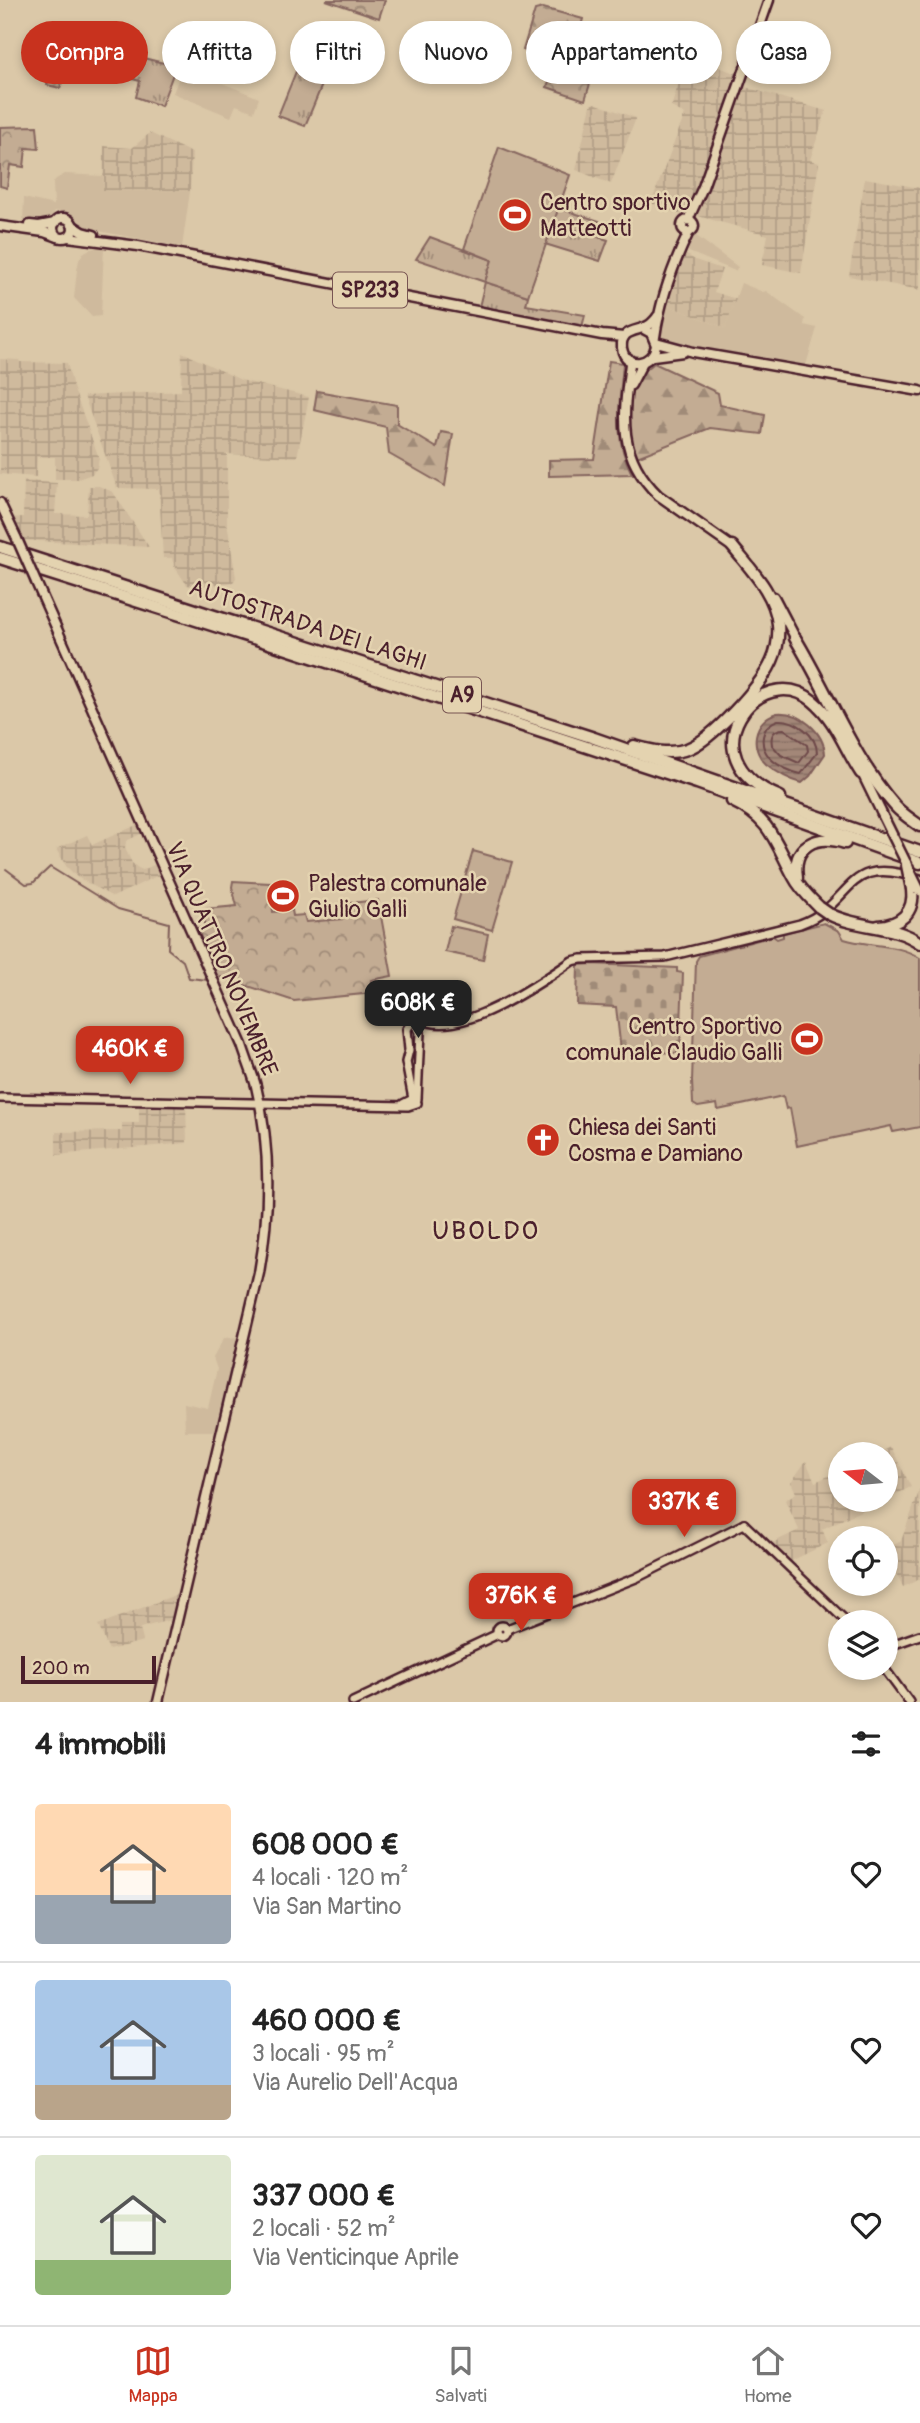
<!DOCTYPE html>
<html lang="it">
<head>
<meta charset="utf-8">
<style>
	:root { --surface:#fff; --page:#f2f2f2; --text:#222; --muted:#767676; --line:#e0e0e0; --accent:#c8321e }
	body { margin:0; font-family:Pangolin,sans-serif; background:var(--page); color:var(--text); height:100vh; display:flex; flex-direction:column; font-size:26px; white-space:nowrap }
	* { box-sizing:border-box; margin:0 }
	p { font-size:23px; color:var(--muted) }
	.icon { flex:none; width:38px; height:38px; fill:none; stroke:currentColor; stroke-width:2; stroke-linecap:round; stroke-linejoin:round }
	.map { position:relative; height:1702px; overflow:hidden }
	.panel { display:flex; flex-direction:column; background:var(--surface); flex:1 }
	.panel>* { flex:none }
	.guide { position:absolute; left:21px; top:21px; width:878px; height:63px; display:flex; gap:14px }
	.needle { width:46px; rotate:286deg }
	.fabs { position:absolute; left:828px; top:1442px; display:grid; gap:14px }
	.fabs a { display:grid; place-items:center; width:70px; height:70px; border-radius:50%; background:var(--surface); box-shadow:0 4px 10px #0003; font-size:35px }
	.scale { position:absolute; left:21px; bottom:18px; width:135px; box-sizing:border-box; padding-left:7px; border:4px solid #4a1f2b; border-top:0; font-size:19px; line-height:24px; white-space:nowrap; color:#4a1f2b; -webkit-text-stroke:5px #e4d3b0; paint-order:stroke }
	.price { position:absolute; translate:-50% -60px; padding:0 16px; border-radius:14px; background:var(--accent); color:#fff; font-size:23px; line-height:46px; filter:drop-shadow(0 2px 4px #0008) }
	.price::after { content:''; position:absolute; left:50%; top:42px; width:21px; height:16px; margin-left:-10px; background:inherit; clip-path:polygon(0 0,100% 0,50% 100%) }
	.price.current { background:#222; color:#fff }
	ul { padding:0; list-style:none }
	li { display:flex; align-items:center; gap:21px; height:175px; padding:0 35px }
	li+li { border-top:2px solid var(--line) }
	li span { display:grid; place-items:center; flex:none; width:196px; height:140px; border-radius:7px; color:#555 }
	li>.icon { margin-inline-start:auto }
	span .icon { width:84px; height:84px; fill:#fffc; stroke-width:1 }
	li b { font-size:30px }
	h2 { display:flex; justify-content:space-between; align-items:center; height:84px; padding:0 35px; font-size:30px }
	.tag { padding:0 24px; border-radius:32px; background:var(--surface); box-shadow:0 4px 10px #0003; font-size:24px; line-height:63px }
	.tag.current { background:var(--accent); color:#fff }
	.menu { display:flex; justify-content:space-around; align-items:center; height:98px; border-top:2px solid var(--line); background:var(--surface); font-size:19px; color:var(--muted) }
	.menu a { display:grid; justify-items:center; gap:4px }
	.menu .current { color:var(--accent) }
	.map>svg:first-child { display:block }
	.built { fill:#cfba9d }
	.industrial { fill:url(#industrial-grid) }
	.grass { fill:url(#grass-tufts); stroke:#86665f; stroke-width:2 }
	.forest { fill:url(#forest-firs); stroke:#86665f; stroke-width:2 }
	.cemetery { fill:url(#cemetery-stones); stroke:#86665f; stroke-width:2 }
	.park { fill:url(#park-crowns); stroke:#86665f; stroke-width:2 }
	.garden { fill:url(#garden-furrows); stroke:#86665f; stroke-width:2 }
	.pitch { fill:#c3ac93; stroke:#86665f; stroke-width:2 }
	.water { fill:url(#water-rules); stroke:#7f5d59; stroke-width:2 }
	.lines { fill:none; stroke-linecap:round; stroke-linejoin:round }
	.shore { stroke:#6e494a; stroke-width:2 }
	.stream { stroke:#7f5d59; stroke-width:2 }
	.secondary-casing { stroke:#4a1f2b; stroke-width:12 }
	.primary-casing { stroke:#4a1f2b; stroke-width:13 }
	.highway-casing { stroke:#4a1f2b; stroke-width:15 }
	.secondary { stroke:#e4d3b0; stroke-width:7 }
	.primary { stroke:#e4d3b0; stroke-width:8 }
	.highway { stroke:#e4d3b0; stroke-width:10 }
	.primary-bridge-casing { stroke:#4a1f2b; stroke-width:13; stroke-linecap:butt }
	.highway-bridge-casing { stroke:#4a1f2b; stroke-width:15; stroke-linecap:butt }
	.primary-bridge { stroke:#e4d3b0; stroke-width:8 }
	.highway-bridge { stroke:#e4d3b0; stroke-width:10 }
	.labels { text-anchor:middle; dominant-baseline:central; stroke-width:5; stroke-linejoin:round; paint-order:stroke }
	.shield { fill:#e4d3b0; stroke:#785553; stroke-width:2 }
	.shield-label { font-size:21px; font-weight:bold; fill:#4a1f2b }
	.poi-label { font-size:23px; fill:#4a1f2b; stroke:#e4d3b0; text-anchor:start }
	.street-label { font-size:23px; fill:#4a1f2b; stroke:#e4d3b0 }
	.quarter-label { font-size:26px; letter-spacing:2px; fill:#4a1f2b; stroke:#e4d3b0 }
</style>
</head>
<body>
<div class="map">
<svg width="920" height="1702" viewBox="0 0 920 1702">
	<defs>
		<pattern id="industrial-grid" width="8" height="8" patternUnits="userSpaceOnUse" patternTransform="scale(1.75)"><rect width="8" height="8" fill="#cfba9d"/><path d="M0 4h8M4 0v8" fill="none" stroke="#b39f87"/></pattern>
		<pattern id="grass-tufts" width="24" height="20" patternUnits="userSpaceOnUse" patternTransform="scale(1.75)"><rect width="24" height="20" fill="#c3ac93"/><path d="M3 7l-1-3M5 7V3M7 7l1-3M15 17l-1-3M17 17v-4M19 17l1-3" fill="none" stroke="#a08b78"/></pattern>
		<pattern id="forest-firs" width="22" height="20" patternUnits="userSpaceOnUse" patternTransform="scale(1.75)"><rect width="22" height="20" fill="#c3ac93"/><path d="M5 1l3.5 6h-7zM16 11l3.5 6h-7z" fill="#a08b78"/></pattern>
		<pattern id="cemetery-stones" width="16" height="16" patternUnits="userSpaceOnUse" patternTransform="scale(1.75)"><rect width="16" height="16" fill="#c3ac93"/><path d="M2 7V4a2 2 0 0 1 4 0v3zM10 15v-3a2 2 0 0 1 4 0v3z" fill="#a08b78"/></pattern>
		<pattern id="park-crowns" width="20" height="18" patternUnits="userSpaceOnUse" patternTransform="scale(1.75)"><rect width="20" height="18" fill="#c3ac93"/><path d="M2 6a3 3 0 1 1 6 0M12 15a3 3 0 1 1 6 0" fill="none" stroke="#a08b78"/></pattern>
		<pattern id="garden-furrows" width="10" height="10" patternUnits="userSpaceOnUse" patternTransform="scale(1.75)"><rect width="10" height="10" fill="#c3ac93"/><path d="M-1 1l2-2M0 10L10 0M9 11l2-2" fill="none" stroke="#a08b78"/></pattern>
		<pattern id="water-rules" width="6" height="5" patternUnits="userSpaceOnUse" patternTransform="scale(1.75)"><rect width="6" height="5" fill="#a38778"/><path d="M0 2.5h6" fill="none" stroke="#876e63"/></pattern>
	</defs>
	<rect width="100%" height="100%" fill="#dbc8a8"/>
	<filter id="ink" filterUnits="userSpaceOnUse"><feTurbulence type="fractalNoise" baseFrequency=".0143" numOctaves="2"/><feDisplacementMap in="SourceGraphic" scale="14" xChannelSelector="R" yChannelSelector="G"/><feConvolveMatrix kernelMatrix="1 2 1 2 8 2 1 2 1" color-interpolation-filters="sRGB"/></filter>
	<g filter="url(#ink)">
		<g class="built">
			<path d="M183 67 259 98 254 112 236 105 231 117 173 93Z"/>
			<path d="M65 174 103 176V190L190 191 182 247 83 228 66 212 55 211 47 222H23L24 198 54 205 53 183 56 179Z"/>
			<path d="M695 235 738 267 735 271 689 252 686 246Z"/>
			<path d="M104 246 101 316 92 317 74 298 77 270 79 260 83 253 90 249Z"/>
			<path d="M741 283 763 292 766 291 805 319 804 325 817 328 806 365 670 342 662 336 660 325 667 305 725 328Z"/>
			<path d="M241 1337 218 1431H185L184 1403 208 1408 217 1369 213 1358 224 1338Z"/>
		</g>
		<g class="industrial">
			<path d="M688 56 738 74 692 210 687 214H678L651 203 685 114 671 107Z"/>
			<path d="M742 86 826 111 810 160 819 163 801 273 762 265 768 235 698 216Z"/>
			<path d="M594 103 636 118 611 184 576 170 591 105Z"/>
			<path d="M150 133 192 153 190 191 103 190 104 146 132 148Z"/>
			<path d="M865 178 920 188V290L849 276Z"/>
			<path d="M683 255H687L695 260 722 269 714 292 736 299 725 328 667 305Z"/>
			<path d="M182 352 241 380 309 397 297 457 227 454V522L236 578 233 582 198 587 187 585 174 566 172 558H163L159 489 117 488 84 396 181 391Z"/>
			<path d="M0 359 19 360 20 362 67 363 73 387 99 458 97 468 92 474 78 479H55V457H37L36 477 0 474Z"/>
			<path d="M24 481 57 483 55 514 87 515 89 486H99L113 492 149 547 19 540 8 518 23 517Z"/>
			<path d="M141 823 145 832 126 841 125 848 132 863 138 868 143 870 158 863 163 873 113 897 77 877 66 866 56 849 87 835 92 845Z"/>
			<path d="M139 1101 186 1102 187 1143 56 1155V1132L122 1131V1123H139Z"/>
			<path d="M891 1447 911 1487 886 1499V1454H876Z"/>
			<path d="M806 1461 815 1482 840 1471V1500H884L822 1529 828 1543 789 1562 770 1544 799 1530 785 1500 796 1493 791 1482Z"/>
			<path d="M920 1489V1579L903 1587 886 1549 901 1541Z"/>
			<path d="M180 1593 174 1619 140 1628 143 1641 109 1650 98 1625Z"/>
		</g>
		<g class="grass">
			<path d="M81 31 126 42 123 53 176 66 161 106 136 97 140 81 106 72 107 70 71 59Z"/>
			<path d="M297 69 324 80 305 126 278 116Z"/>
			<path d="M553 223 608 240 600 261 545 244Z"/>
			<path d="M430 237 492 260 485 282 528 296 526 305 585 315 582 327 479 307 485 282 416 259Z"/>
		</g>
		<g class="forest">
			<path d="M543 8 583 19 576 43 539 31 532 53 523 50 535 10Z"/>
			<path d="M609 361 623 363C620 405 612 435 632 474L549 476V460L594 459Z"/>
			<path d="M654 363 718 393 720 405 765 415 762 434 710 428 637 457C627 432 623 397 640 374 644 370 650 367 654 363Z"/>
			<path d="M317 391 397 405V424L437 448 441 432 453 434 445 486 389 454 386 427 314 410Z"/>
		</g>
		<path class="cemetery" d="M592 964 677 968V972L683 973 680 1053 621 1051 616 1007 577 1005 578 965Z"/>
		<g class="park">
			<path d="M326 0H385L379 18Z"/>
			<path d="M555 63 593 74 585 100 547 87Z"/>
			<path d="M37 126 39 149 26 148 24 167 10 165 7 188 0 186V127Z"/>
			<path d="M558 208 599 221 595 236 553 223Z"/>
			<path d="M233 881 270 883 273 912 292 910 293 916 304 915 306 922 342 919 341 904 378 900 392 976 371 980 373 993 294 1001 217 976 197 928H205V909L237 906 232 887Z"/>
		</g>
		<path class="garden" d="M64 27 81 31 60 88 47 85Z"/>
		<g class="pitch">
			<path d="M499 147 570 175 528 296 485 282 492 260 464 249Z"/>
			<path d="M473 851 512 862 492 930 453 919Z"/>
			<path d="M824 923 839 931 844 939C870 947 897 943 920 958V1127L893 1132 891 1126 797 1146 790 1108 786 1109 783 1096 718 1110 717 1104 698 1107 693 1104 692 1081 696 961 699 956 773 936 777 939 783 937V933Z"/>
			<path d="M451 926 488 934 483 960 445 952Z"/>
		</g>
		<path class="water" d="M777 713C800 711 824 732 825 754L810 776 802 783C790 780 776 772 766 764 749 748 753 720 777 713Z"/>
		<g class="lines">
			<g class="shore">
				<path d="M778 720C796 719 817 735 817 753L801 774C791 772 778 766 770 758 758 745 761 725 778 720Z"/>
				<path d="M784 729 807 745 808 751 799 763 781 755 772 745C770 735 774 729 784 729Z"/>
			</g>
			<path class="stream" d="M6 869 26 884 33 883 50 867 118 909 169 923 168 949 183 961 189 978 208 980"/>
			<g class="secondary-casing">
				<g id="secondary">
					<path d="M414 1021 420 1032 417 1099"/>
					<path d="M0 1098 408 1106 417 1103"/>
					<path d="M403 1104 413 1099 406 1062 409 1050 407 1029 411 1023 422 1019C458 1040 542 982 572 961L581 959 665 957 800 924C856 904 842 852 920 879"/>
					<path d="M744 1524 847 1622"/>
					<circle cx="502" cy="1631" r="5"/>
					<path d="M507 1629 636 1578 744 1524"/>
					<path d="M886 1647 920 1635"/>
					<path d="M884 1668 909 1702"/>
					<path d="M353 1702 498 1634"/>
				</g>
			</g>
			<g class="primary-casing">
				<g id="primary">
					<circle cx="63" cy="228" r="10"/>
					<circle cx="688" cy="226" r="6"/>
					<path d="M688 220 703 187 769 0"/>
					<path d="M30 225 39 226 55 223"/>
					<path d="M72 225 83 232 94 235"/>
					<path d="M0 226 44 232 58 237"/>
					<path d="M68 237 138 246 602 335 624 337"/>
					<path d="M642 328 651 333 656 345C653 366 625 369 622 348 620 328 639 332 649 325 651 324 656 319 657 317"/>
					<path d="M655 337C660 301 673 265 689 232"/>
					<path d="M656 342 693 352 920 391"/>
					<path d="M653 356 683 352"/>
					<path d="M628 358 630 364C623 416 617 455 658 495L735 549"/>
					<path d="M631 385 643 362"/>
					<path d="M0 503 17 539"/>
					<path d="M36 582 242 1045C246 1058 252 1072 256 1086 271 1147 270 1211 259 1273L158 1702"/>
					<path d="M774 597 797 641"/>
					<path d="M860 769 881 812"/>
				</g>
			</g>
			<g class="highway-casing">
				<g id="highway">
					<path d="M0 547 594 738 920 852"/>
					<path d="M0 558 269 643 697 783 920 863"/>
					<path d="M795 638C828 692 853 759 895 806 902 814 912 820 920 826"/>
					<path d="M634 746C652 751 670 755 687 749 712 740 761 686 772 661 777 650 779 637 778 624 775 593 751 570 732 546"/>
					<path d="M780 797C682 757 760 657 813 701 836 720 845 749 861 773"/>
					<path d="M732 801C771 819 775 842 794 877 800 889 810 898 819 907"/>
					<path d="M797 878C792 845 816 834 845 843"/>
					<path d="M829 914C858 929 894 924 920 943"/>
					<path d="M878 926C900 925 915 913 912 889"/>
				</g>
			</g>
			<use href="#secondary" class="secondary"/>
			<use href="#primary" class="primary"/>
			<use href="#highway" class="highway"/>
			<g class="primary-bridge-casing">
				<g id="primary-bridge">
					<path d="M17 539 36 582"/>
					<path d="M881 812 920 891"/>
				</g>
			</g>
			<g class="highway-bridge-casing">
				<g id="highway-bridge">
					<path d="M907 865 912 889"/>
					<path d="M819 907 829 914"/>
				</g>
			</g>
			<use href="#primary-bridge" class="primary-bridge"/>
			<use href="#highway-bridge" class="highway-bridge"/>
		</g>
	</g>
	<defs>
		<g id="stadium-disc" transform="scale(1.75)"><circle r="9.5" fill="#c8321e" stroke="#e4d3b0"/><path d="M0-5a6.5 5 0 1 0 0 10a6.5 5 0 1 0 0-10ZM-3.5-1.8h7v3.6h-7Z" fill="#fff"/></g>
		<g id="church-disc" transform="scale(1.75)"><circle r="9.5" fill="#c8321e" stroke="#e4d3b0"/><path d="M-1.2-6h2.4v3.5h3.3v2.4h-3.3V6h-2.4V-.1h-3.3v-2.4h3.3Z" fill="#fff"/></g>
	</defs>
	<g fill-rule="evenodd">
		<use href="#stadium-disc" x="515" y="215"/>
		<use href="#stadium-disc" x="283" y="896"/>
		<use href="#stadium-disc" x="807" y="1039"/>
		<use href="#church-disc" x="543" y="1140"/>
	</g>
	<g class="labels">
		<g class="shield">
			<rect x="333" y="272.5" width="74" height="35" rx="5"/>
			<rect x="443" y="677.5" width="38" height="35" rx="5"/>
		</g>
		<g class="shield-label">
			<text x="370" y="290">SP233</text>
			<text x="462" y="695">A9</text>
		</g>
		<g class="poi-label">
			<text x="540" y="202">Centro sportivo<tspan x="540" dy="26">Matteotti</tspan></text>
			<text x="308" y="883">Palestra comunale<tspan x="308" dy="26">Giulio Galli</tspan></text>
			<text x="782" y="1026" text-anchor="end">Centro Sportivo<tspan x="782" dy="26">comunale Claudio Galli</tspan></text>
			<text x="568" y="1127">Chiesa dei Santi<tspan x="568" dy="26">Cosma e Damiano</tspan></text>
		</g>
		<g class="street-label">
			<text transform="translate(308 625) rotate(18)">AUTOSTRADA DEI LAGHI</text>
			<text transform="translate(222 959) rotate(67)">VIA QUATTRO NOVEMBRE</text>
		</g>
		<g class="quarter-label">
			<text x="486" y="1231">UBOLDO</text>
		</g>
	</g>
</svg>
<div class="fabs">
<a><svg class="needle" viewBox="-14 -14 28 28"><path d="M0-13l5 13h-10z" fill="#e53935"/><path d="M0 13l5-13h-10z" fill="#767676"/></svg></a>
<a><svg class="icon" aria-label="locate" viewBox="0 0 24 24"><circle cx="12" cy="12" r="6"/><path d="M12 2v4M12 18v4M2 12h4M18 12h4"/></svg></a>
<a><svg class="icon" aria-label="layers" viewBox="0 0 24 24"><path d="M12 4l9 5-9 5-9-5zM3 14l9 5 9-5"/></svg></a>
</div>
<div class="scale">200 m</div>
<b class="price current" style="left:418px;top:1040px">608K €</b>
<b class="price" style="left:130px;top:1086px">460K €</b>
<b class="price" style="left:684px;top:1539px">337K €</b>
<b class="price" style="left:521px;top:1633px">376K €</b>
<div class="guide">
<a class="tag current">Compra</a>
<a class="tag">Affitta</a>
<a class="tag">Filtri</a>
<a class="tag">Nuovo</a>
<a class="tag">Appartamento</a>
<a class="tag">Casa</a>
</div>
</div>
<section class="panel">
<h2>4 immobili<svg class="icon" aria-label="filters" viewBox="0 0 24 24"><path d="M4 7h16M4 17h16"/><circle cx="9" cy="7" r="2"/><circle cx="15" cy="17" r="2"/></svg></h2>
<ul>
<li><span style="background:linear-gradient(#ffd9b3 65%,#9aa5b1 0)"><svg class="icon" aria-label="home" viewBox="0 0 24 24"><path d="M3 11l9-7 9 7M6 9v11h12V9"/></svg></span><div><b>608 000 €</b><p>4 locali · 120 m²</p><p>Via San Martino</p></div><svg class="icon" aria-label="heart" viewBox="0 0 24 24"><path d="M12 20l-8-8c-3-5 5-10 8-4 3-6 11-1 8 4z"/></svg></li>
<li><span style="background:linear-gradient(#a9c7e8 75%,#b9a48a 0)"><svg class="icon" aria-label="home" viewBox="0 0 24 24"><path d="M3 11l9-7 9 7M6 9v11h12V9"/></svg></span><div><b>460 000 €</b><p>3 locali · 95 m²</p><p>Via Aurelio Dell'Acqua</p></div><svg class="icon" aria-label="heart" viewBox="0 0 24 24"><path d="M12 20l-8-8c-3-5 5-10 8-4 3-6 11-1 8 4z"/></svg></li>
<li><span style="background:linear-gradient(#dfe7d0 75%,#8fb573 0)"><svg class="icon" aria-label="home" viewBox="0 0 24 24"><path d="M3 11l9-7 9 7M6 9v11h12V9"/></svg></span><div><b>337 000 €</b><p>2 locali · 52 m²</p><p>Via Venticinque Aprile</p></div><svg class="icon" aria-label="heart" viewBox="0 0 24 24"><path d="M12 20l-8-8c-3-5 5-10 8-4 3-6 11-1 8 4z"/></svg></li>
</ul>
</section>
<nav class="menu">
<a class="current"><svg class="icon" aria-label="map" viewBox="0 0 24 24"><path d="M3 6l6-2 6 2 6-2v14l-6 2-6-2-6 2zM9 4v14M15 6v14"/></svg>Mappa</a>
<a><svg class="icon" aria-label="saved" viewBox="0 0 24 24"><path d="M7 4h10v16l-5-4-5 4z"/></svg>Salvati</a>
<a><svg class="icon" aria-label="home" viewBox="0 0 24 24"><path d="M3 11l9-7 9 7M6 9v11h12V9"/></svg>Home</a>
</nav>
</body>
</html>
